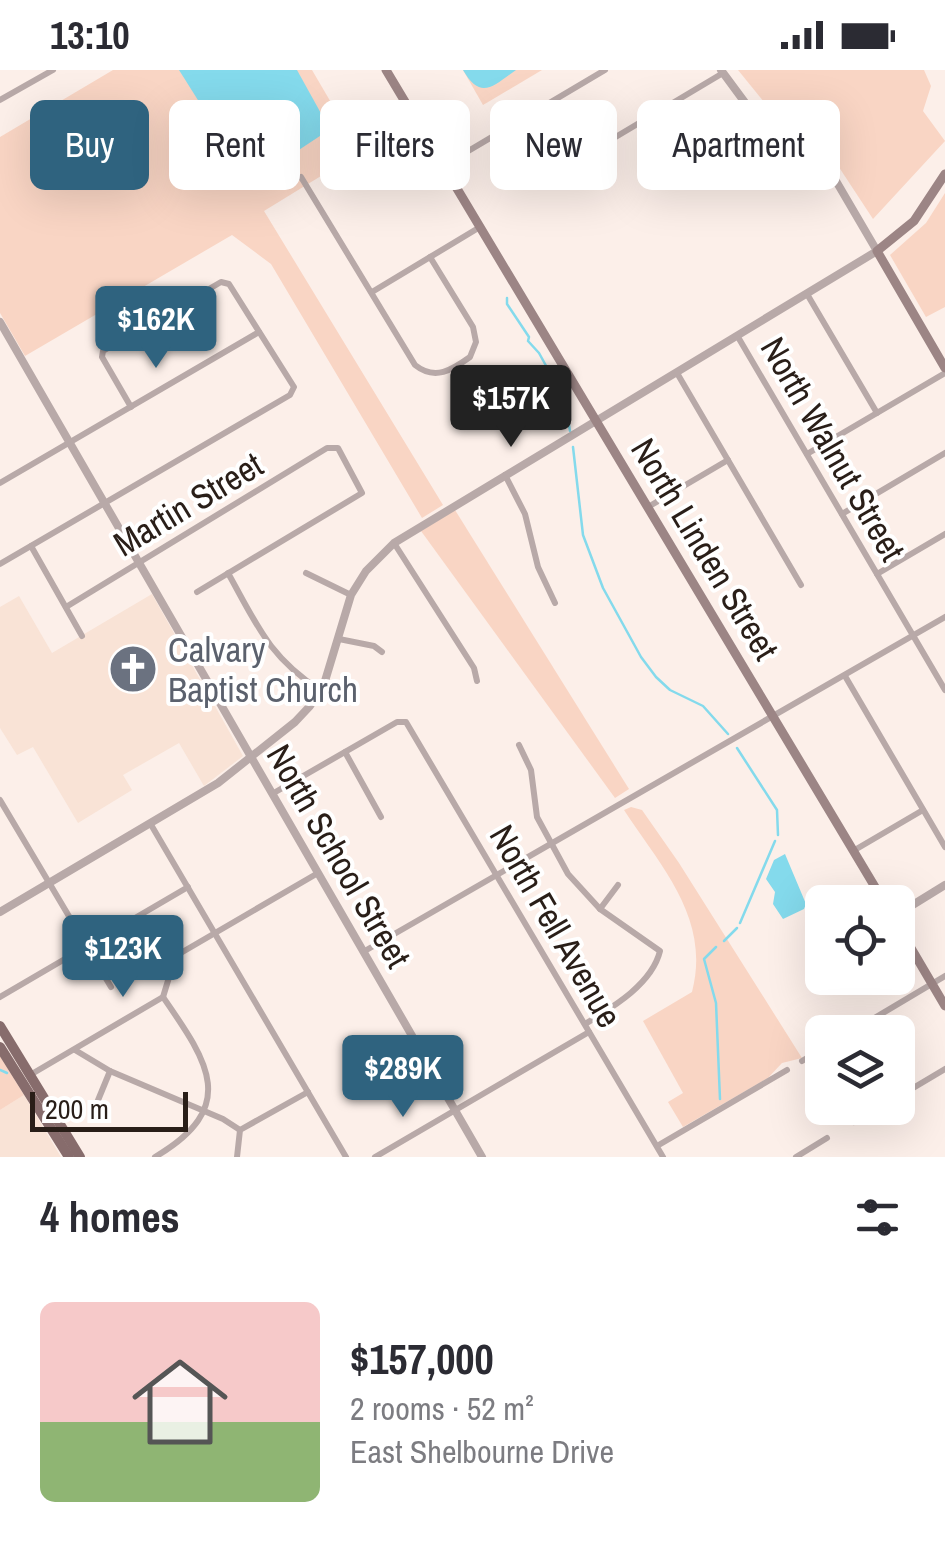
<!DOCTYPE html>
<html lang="en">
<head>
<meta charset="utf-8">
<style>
	:root { --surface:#fff; --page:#f2f2f3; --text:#2b2b33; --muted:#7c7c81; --accent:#2f637f }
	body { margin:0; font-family:"Archivo Narrow",sans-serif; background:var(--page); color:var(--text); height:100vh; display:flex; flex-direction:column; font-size:38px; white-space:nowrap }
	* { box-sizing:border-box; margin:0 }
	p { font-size:32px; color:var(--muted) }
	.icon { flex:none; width:55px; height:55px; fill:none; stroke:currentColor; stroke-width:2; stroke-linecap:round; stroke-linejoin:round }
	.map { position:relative; height:1087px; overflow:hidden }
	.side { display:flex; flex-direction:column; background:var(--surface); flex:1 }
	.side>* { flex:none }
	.hud { position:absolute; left:30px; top:30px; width:885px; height:90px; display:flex; gap:20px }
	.buttons { position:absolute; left:805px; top:815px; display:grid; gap:20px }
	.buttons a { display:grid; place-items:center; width:110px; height:110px; border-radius:15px; background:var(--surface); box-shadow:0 10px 40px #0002; font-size:50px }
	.scale { position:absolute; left:30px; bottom:25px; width:158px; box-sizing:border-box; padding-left:10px; border:5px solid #291e18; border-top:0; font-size:28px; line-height:35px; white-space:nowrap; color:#291e18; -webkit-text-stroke:8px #fff; paint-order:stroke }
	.price { position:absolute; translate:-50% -85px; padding:0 22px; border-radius:10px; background:var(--accent); color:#fff; font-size:32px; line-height:65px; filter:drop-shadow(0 2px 5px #0008) }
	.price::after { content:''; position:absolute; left:50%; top:60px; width:30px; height:22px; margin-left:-15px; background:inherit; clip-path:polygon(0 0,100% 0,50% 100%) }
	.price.selected { background:#222; color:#fff }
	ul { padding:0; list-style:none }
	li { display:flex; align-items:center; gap:30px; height:250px; padding:0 40px }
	li span { display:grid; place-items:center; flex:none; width:280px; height:200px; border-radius:15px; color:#555 }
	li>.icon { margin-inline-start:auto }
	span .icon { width:120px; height:120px; fill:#fffc; stroke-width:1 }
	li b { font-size:42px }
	h2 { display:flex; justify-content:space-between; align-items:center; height:120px; padding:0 40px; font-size:42px }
	.chip { padding:0 35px; border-radius:15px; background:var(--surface); box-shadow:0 10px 40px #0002; font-size:35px; line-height:90px }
	.chip.selected { background:var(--accent); color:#fff }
	.status { display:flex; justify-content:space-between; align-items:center; height:70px; padding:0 50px; background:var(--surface); direction:ltr }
	.status svg { height:28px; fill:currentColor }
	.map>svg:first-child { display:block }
	.education { fill:#f9e3d6 }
	.green { fill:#f9d5c4 }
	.water { fill:#84daec }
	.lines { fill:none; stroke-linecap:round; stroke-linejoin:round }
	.stream { stroke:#84daec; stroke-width:2.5 }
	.minor { stroke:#b8a9a8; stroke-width:6 }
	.tertiary { stroke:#b8a9a8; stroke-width:8 }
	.secondary { stroke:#9c8585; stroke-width:9 }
	.primary { stroke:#876c6c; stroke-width:10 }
	.labels { text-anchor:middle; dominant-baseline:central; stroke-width:8; stroke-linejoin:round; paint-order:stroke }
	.street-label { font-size:35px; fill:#291e18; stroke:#fff }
	.worship-label { font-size:35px; fill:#5b616d; stroke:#fff; text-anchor:start }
</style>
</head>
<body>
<div class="status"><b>13:10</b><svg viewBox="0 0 49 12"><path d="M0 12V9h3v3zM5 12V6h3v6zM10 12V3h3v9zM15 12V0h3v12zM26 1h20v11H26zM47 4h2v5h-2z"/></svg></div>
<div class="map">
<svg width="945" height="1087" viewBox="0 0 945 1087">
	<rect width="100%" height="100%" fill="#fcefe9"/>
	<g class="education">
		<path d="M152 524 243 686 204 716 179 673 123 705 132 720 78 753 33 677 17 685 0 658V537L19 526 52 583Z"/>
		<path d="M24 1025 61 1087H0V1040Z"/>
	</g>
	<g class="green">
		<path d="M113 0H312L360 82 264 141 443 435 422 448 271 194 232 165 25 286 0 243V67Z"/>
		<path d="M463 0H542L483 35Z"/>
		<path d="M738 0H924L931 16 923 41 945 71 873 149 827 79 768 37Z"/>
		<path d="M945 123V237L926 247 890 185 926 153Z"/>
		<path d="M455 440 629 719 615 728 421 461Z"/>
		<path d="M631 737 642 740 679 793 802 988 782 993 768 1008 683 1057 668 1032 683 1023 643 951 692 922C711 849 662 798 624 740Z"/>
		<path d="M0 986 24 1025 0 1040Z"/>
	</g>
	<g class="water">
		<path d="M179 0H297L328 56 323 64 270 99 247 108Z"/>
		<path d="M463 0H516C493 16 481 31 463 0Z"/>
		<path d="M785 784 806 834 804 839 783 849 773 834 775 822 766 809 774 790Z"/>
	</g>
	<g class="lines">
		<g class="stream">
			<path d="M507 228V234L529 267 528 271 539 283 560 321"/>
			<path d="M564 326 570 361"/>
			<path d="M573 377 583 465 603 518 641 587 656 607 670 620 703 636 728 664"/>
			<path d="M737 678 777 740 778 765"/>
			<path d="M740 853 775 771"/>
			<path d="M724 871 737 858"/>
			<path d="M716 877 704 889 716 933 720 1029"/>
			<path d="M0 1000 7 1003"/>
		</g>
		<g class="minor">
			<path d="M0 30 53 0"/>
			<path d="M443 96 605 0"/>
			<path d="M567 96 723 3"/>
			<path d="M301 107 415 295C435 311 452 300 470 287L476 272 473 257 430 187"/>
			<path d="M372 222 480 157"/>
			<path d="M807 224 877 343"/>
			<path d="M738 267 945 620"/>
			<path d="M677 303 801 515"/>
			<path d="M807 384 945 303"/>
			<path d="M505 405 525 444 538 497 555 533"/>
			<path d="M0 413 259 262"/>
			<path d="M648 437 728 390"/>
			<path d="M842 444 945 383"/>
			<path d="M394 473 474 598 477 611"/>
			<path d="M31 476 82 566"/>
			<path d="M0 494 290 325 294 317 229 214 221 212 103 281 102 287 131 337"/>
			<path d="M228 503C257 555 269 587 320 620"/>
			<path d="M306 503 351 525"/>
			<path d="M877 504 945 464"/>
			<path d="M66 537 327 378H338L362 423 197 522"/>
			<path d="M339 569 374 576 382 582"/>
			<path d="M845 606 945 777"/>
			<path d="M519 675 531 700 537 747 568 804 600 839 660 881C652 914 613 937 585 954"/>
			<path d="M345 682 381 747"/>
			<path d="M272 724 397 652H406L663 1087"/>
			<path d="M0 730 111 917"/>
			<path d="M150 753 346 1087"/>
			<path d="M853 781 923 740"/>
			<path d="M600 839 618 815"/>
			<path d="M363 882 945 547"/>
			<path d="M0 927 188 817"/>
			<path d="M851 962 945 906"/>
			<path d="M75 980 110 1001 223 1049 240 1060"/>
			<path d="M802 991 822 979"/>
			<path d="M30 1005 163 927 174 891 179 884 318 803"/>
			<path d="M898 1027 945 999"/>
			<path d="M94 1040 110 1001"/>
			<path d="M854 1052 879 1038"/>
			<path d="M657 1076 787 1000"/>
			<path d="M155 1087C240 1037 208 992 163 927"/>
			<path d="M237 1087 240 1060 308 1022"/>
			<path d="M375 1087 589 962"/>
			<path d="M796 1087 827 1068"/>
		</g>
		<g class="tertiary">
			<path d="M0 252 482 1087"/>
			<path d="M0 842 218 713 295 652 310 636 325 611 351 525 366 501 394 473 877 181 829 99 800 73 752 42 721 0"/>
			<path d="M898 844 945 815"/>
		</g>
		<g class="secondary">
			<path d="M386 0 884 832"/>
			<path d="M945 104 914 151 877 181 945 298"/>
			<path d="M898 856 945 936"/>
		</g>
		<g class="primary">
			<path d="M0 956 80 1087"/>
			<path d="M0 977 69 1087"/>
		</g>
	</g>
	<defs>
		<g id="church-disc" transform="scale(2.5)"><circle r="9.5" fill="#6b7280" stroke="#fff"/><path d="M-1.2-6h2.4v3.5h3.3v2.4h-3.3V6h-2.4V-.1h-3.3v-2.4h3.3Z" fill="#fff"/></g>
	</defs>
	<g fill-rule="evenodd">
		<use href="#church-disc" x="133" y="599"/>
	</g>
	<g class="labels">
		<g class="street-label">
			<text transform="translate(833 379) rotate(60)">North Walnut Street</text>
			<text transform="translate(188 434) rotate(-31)">Martin Street</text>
			<text transform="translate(705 479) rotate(59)">North Linden Street</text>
			<text transform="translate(339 786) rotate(60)">North School Street</text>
			<text transform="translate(556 856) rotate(60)">North Fell Avenue</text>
		</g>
		<g class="worship-label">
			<text x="168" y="579">Calvary<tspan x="168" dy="40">Baptist Church</tspan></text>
		</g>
	</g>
</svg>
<div class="buttons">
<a><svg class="icon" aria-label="locate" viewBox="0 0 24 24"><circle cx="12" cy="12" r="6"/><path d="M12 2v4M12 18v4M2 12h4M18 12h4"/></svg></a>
<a><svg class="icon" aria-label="layers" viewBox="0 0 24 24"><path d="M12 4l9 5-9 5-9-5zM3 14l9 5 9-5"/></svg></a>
</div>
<div class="scale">200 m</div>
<b class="price" style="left:156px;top:301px">$162K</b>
<b class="price selected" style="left:511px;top:380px">$157K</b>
<b class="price" style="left:123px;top:930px">$123K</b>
<b class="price" style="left:403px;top:1050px">$289K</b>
<div class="hud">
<a class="chip selected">Buy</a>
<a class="chip">Rent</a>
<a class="chip">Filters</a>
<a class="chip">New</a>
<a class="chip">Apartment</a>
</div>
</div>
<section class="side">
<h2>4 homes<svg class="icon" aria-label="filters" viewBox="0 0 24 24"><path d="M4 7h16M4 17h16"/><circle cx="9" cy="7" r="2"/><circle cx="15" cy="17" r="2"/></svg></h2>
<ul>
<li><span style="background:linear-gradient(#f6c9c9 60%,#8fb573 0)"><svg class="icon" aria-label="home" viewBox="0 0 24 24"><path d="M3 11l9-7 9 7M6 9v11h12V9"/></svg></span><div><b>$157,000</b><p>2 rooms · 52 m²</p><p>East Shelbourne Drive</p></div></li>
</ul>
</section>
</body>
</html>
